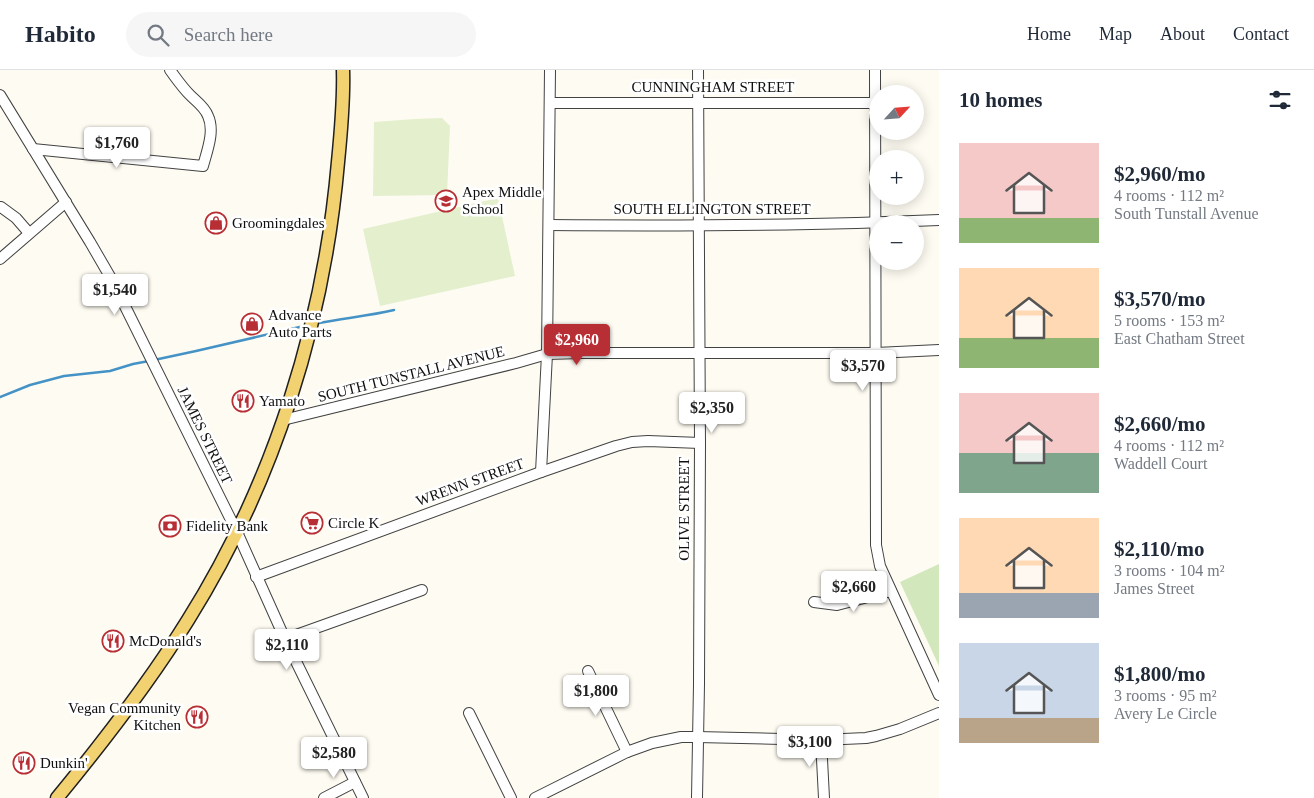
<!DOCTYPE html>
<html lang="en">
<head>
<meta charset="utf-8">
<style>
	:root { --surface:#fff; --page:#f6f6f7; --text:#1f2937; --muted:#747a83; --line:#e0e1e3; --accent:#b82e35 }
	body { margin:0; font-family:Georgia,serif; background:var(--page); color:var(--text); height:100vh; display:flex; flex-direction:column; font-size:19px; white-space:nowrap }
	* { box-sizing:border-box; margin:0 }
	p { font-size:16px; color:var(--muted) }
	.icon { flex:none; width:28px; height:28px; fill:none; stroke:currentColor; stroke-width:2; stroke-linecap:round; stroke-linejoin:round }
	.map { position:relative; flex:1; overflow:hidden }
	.side { display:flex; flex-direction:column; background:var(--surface); width:375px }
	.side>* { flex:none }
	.needle { width:32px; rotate:64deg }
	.tools { position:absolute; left:869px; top:15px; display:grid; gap:10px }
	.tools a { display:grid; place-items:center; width:55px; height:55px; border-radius:50%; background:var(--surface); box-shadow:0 2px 12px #0003; font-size:25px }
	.price { position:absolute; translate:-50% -42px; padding:0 11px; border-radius:5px; background:#fff; color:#222; font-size:16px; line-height:32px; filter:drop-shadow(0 1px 2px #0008) }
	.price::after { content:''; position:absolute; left:50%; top:30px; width:15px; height:11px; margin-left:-8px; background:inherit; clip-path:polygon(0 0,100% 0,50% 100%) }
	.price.active { background:var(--accent); color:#fff }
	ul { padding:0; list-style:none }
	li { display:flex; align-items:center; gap:15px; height:125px; padding:0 20px }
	li span { display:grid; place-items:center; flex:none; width:140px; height:100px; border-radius:0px; color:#555 }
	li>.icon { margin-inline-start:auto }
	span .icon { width:60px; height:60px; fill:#fffc; stroke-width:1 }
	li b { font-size:21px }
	h2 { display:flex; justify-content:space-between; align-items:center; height:60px; padding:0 20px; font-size:21px }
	header { display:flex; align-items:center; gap:30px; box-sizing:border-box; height:70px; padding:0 25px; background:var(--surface); border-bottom:1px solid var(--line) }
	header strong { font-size:24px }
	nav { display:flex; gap:28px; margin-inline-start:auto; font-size:18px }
	.search { width:350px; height:45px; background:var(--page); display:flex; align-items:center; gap:12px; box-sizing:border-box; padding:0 18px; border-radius:28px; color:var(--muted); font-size:19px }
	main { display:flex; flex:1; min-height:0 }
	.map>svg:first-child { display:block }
	.green { fill:#d3e7bd }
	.pitch { fill:#e4efce }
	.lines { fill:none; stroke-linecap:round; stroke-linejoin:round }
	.stream { stroke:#4593c6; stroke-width:2.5 }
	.minor-casing { stroke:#424242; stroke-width:12 }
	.major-casing { stroke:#202020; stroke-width:15 }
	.minor { stroke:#fff; stroke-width:10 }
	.major { stroke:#f1d170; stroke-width:12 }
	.labels { text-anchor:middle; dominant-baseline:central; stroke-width:5; stroke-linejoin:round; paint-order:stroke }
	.street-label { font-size:15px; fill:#0f0f0f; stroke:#fff }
	.poi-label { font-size:15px; fill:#0f0f0f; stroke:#fff; text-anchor:start }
</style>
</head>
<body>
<header>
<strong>Habito</strong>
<div class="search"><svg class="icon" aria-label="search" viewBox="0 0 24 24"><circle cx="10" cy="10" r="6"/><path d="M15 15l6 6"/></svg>Search here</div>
<nav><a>Home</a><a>Map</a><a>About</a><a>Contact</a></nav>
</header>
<main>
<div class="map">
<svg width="939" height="728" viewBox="0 0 939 728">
	<rect width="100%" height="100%" fill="#fefcf2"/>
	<path class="green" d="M939 494V596L900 512Z"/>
	<g class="pitch">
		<path d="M442 48 450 56 447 125 373 126 374 52 415 49Z"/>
		<path d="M498 128 515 206 380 236 363 159Z"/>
	</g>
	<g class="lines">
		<g class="stream">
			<path d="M319 253C344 248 369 246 394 240"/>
			<path d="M154 290 196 281 304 256"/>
			<path d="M0 327 30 315 64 306 110 301 133 294 149 291"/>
		</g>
		<g class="minor-casing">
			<g id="minor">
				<path d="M875 0 876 475 880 496 939 625"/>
				<path d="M0 25 90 172 112 210 237 462 285 569 363 728"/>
				<path d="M550 33H875"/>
				<path d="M33 79 203 96C207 81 215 61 208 46 205 37 196 31 190 25 182 17 176 8 170 0"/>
				<path d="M1 137 16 148 29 163"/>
				<path d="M549 155C679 156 809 156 939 150"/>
				<path d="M0 189 66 132"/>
				<path d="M283 350 516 293 547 284 582 283H876L939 280"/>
				<path d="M541 402 547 284 550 0"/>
				<path d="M256 507 541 402 616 376 632 372 648 371 700 373"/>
				<path d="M814 532 837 535 891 521"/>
				<path d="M285 569 422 520"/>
				<path d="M588 601 627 682"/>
				<path d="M469 643 511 728"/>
				<path d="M821 670 824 728"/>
				<path d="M324 728 355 712"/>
				<path d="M535 728 627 682 652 673 681 667H697L821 670 866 668 876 666 900 659 939 643"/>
				<path d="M697 728 699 614 700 373 698 0"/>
			</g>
		</g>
		<g class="major-casing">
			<path id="major" d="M57 728C104 671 149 613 188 550 274 413 324 253 338 92 341 62 344 31 343 0"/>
		</g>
		<use href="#minor" class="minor"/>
		<use href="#major" class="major"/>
	</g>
	<defs>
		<g id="school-ring" transform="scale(1.125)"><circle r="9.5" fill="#fff" stroke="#b82e35" stroke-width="1.5"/><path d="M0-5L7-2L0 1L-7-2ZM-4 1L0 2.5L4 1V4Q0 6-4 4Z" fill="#b82e35"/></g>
		<g id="shop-ring" transform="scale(1.125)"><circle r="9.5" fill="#fff" stroke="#b82e35" stroke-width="1.5"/><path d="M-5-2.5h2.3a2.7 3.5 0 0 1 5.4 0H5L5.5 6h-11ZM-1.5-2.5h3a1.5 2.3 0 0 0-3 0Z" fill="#b82e35"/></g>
		<g id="restaurant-ring" transform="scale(1.125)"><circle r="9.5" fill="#fff" stroke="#b82e35" stroke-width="1.5"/><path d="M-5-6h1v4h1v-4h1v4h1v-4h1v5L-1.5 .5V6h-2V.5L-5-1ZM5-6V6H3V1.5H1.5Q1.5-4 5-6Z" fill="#b82e35"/></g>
		<g id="supermarket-ring" transform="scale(1.125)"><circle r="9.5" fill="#fff" stroke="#b82e35" stroke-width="1.5"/><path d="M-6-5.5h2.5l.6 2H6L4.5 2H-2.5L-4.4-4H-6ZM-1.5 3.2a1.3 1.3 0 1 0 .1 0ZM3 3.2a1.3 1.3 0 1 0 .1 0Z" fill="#b82e35"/></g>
		<g id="bank-ring" transform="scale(1.125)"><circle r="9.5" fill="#fff" stroke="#b82e35" stroke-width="1.5"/><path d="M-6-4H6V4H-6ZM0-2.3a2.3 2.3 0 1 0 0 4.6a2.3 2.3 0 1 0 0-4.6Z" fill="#b82e35"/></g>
	</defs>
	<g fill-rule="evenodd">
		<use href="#school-ring" x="446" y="131"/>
		<use href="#shop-ring" x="216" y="153"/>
		<use href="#shop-ring" x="252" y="254"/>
		<use href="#restaurant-ring" x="243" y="331"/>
		<use href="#supermarket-ring" x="312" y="453"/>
		<use href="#bank-ring" x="170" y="456"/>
		<use href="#restaurant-ring" x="113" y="571"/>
		<use href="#restaurant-ring" x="197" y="647"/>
		<use href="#restaurant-ring" x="24" y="693"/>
	</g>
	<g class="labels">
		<g class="street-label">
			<text x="713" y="17">CUNNINGHAM STREET</text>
			<text x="712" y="139">SOUTH ELLINGTON STREET</text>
			<text transform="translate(411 304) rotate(-14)">SOUTH TUNSTALL AVENUE</text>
			<text transform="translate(205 365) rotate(64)">JAMES STREET</text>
			<text transform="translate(470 412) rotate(-20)">WRENN STREET</text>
			<text transform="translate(684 439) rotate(-90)">OLIVE STREET</text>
		</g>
		<g class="poi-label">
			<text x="462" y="122">Apex Middle<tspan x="462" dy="17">School</tspan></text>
			<text x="232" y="153">Groomingdales</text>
			<text x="268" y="245">Advance<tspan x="268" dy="17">Auto Parts</tspan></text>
			<text x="259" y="331">Yamato</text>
			<text x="328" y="453">Circle K</text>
			<text x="186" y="456">Fidelity Bank</text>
			<text x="129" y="571">McDonald's</text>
			<text x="181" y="638" text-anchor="end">Vegan Community<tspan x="181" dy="17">Kitchen</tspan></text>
			<text x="40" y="693">Dunkin'</text>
		</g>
	</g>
</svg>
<div class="tools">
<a><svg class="needle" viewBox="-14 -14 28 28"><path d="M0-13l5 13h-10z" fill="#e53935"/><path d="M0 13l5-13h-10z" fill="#747a83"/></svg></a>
<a>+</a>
<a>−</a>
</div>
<b class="price" style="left:117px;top:99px">$1,760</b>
<b class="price" style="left:115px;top:246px">$1,540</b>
<b class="price active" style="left:577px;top:296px">$2,960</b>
<b class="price" style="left:863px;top:322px">$3,570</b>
<b class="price" style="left:712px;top:364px">$2,350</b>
<b class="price" style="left:854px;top:543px">$2,660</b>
<b class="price" style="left:287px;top:601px">$2,110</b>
<b class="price" style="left:596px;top:647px">$1,800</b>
<b class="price" style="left:810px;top:698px">$3,100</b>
<b class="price" style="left:334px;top:709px">$2,580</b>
</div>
<section class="side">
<h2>10 homes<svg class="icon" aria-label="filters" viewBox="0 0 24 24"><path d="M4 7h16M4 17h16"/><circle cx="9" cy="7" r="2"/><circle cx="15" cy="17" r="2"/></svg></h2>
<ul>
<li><span style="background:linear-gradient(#f6c9c9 75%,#8fb573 0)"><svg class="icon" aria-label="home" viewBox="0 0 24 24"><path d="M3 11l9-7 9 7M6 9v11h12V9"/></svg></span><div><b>$2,960/mo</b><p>4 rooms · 112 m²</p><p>South Tunstall Avenue</p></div></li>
<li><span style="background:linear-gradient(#ffd9b3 70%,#8fb573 0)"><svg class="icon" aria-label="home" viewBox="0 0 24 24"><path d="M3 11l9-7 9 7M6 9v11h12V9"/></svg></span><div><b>$3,570/mo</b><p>5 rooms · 153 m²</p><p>East Chatham Street</p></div></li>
<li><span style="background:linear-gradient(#f6c9c9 60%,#7fa58c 0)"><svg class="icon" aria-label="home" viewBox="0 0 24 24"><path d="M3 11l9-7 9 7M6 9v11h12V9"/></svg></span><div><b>$2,660/mo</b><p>4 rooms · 112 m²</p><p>Waddell Court</p></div></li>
<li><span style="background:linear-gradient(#ffd9b3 75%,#9aa5b1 0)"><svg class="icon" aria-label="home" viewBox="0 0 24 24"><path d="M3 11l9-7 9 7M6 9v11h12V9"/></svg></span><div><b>$2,110/mo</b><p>3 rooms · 104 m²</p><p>James Street</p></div></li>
<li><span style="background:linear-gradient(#c9d6e8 75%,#b9a48a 0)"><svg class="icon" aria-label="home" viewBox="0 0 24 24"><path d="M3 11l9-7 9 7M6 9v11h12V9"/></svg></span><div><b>$1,800/mo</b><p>3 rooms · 95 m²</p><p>Avery Le Circle</p></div></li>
</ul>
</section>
</main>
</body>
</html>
